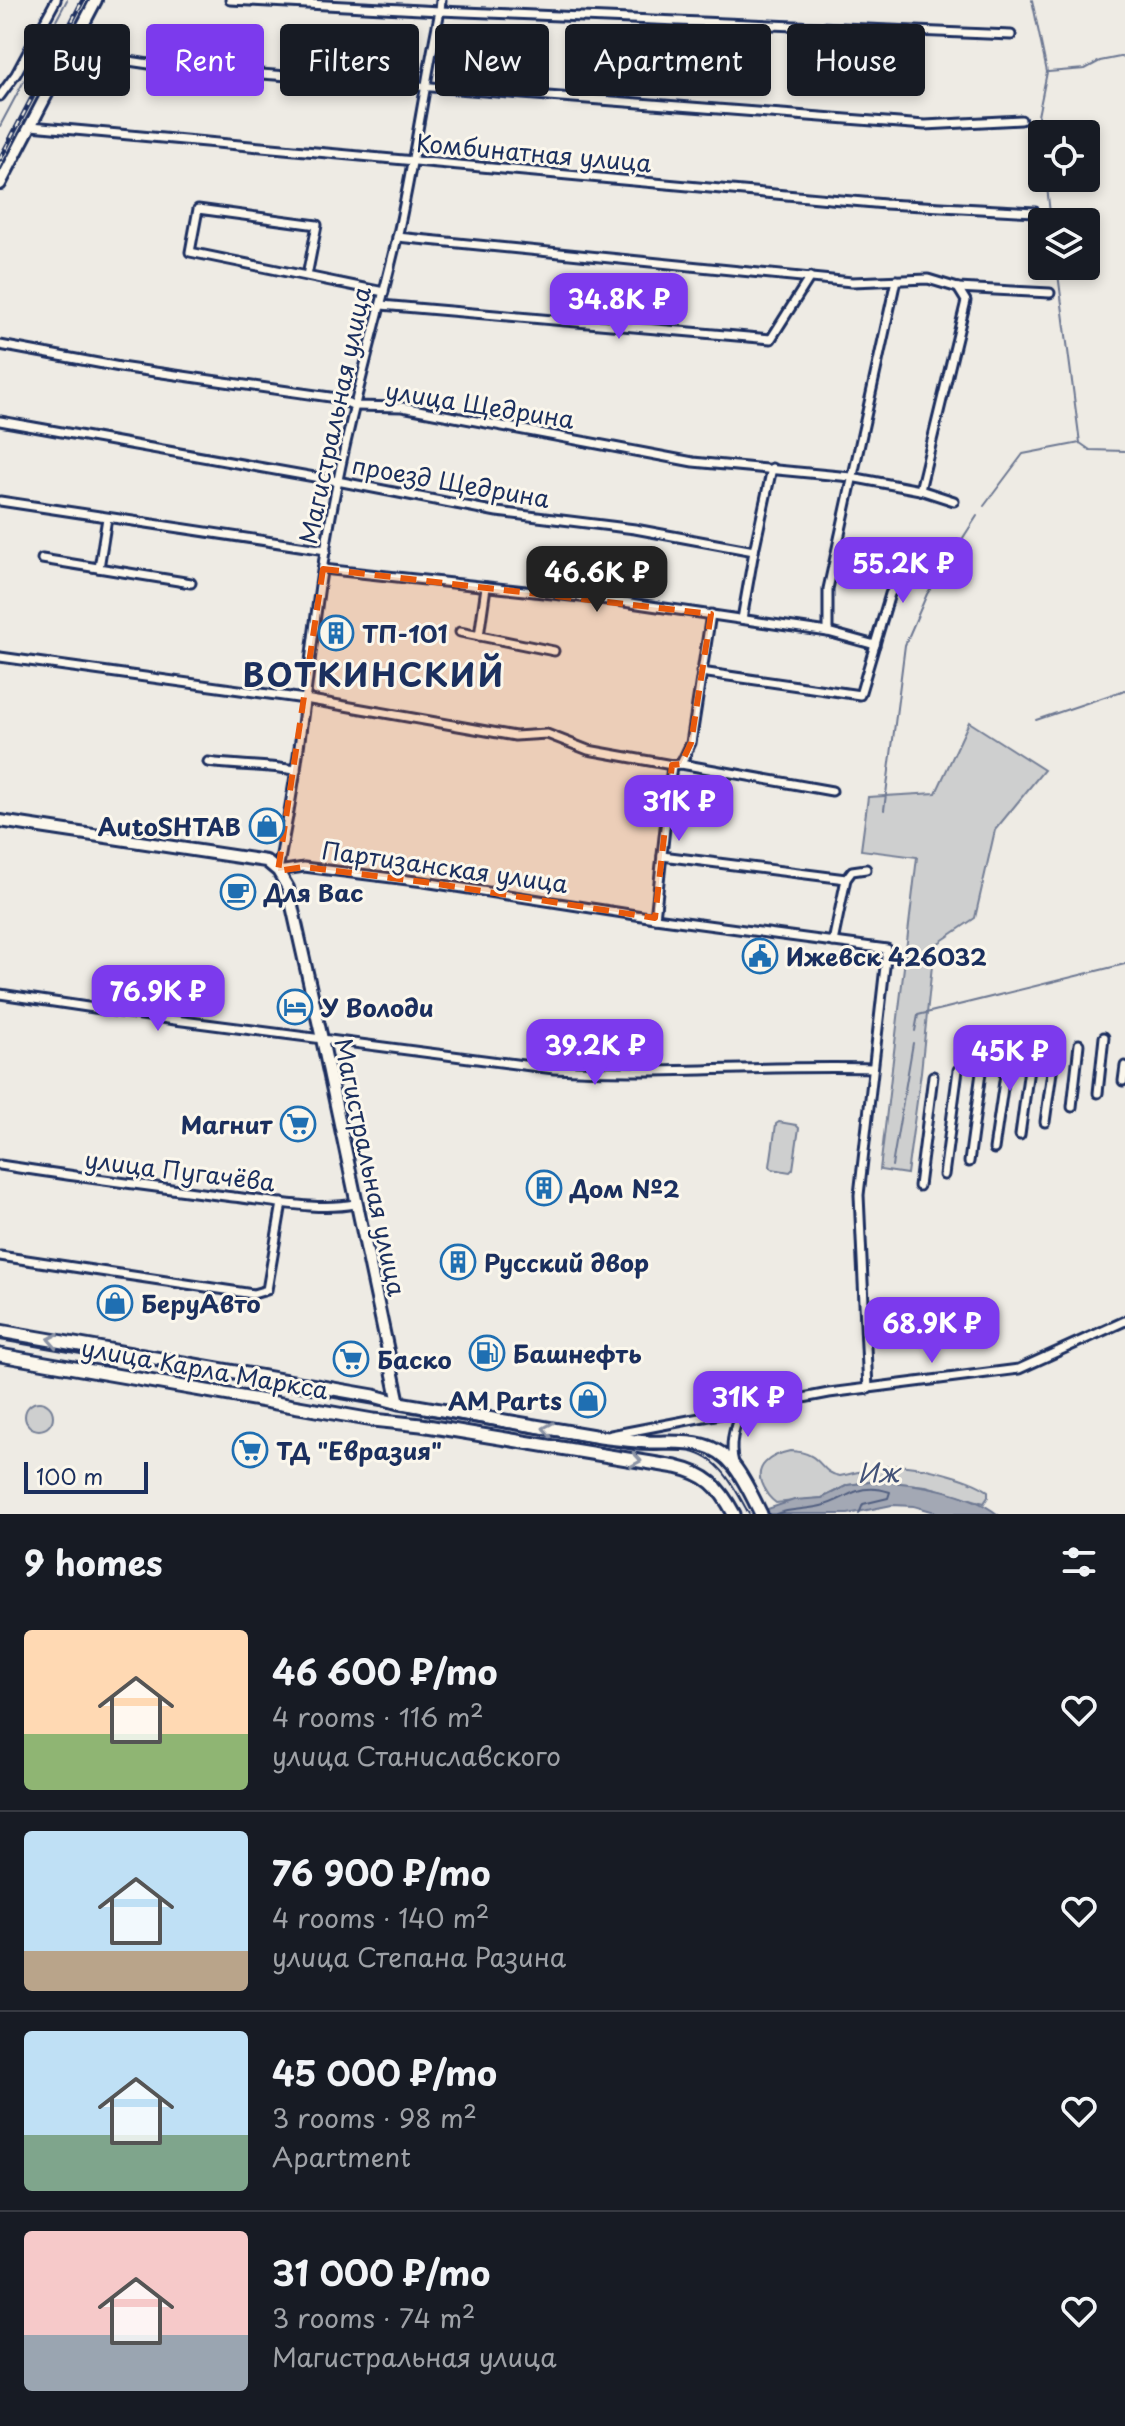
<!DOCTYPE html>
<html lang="en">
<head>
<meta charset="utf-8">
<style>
	:root { --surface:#171b24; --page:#20242c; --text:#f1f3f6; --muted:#9ea1a6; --line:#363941; --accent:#7c3aed }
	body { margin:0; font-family:"Playpen Sans",sans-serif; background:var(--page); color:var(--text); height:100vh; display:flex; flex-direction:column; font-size:30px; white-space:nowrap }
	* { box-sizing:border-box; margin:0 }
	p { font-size:26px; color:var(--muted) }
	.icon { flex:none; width:44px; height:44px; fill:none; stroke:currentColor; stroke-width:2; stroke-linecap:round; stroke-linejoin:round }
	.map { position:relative; height:1514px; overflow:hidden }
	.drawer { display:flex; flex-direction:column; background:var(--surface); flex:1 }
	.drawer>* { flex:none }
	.top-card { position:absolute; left:24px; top:24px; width:1078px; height:72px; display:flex; gap:16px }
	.controls { position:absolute; left:1028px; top:120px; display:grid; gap:16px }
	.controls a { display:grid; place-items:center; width:72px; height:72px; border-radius:8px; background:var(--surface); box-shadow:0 4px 12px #0003; font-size:40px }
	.scale { position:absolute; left:24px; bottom:20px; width:124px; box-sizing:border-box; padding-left:8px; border:4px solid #1b2f5e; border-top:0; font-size:22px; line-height:28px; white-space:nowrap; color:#1b2f5e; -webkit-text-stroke:6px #fbf7ec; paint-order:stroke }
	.price { position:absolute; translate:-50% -68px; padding:0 18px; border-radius:16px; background:var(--accent); color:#fff; font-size:26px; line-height:52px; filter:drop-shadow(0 2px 4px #0008) }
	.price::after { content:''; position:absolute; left:50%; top:48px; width:24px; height:18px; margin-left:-12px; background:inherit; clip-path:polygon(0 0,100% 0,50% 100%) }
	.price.active { background:#222; color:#fff }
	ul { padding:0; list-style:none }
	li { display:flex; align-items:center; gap:24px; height:200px; padding:0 24px }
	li+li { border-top:2px solid var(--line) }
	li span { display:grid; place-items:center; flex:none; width:224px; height:160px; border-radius:8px; color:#555 }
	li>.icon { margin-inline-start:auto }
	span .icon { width:96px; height:96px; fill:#fffc; stroke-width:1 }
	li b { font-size:34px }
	h2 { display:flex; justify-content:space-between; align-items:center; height:96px; padding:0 24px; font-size:34px }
	.pill { padding:0 28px; border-radius:8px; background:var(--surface); box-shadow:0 4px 12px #0003; font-size:28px; line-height:72px }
	.pill.active { background:var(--accent); color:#fff }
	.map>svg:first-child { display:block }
	.green { fill:#cecfcf; stroke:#747f96; stroke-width:2 }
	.water { fill:#a3a8b4; stroke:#6d7892; stroke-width:2 }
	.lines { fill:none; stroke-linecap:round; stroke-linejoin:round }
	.shore { stroke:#515f80; stroke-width:2 }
	.stream { stroke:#6d7892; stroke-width:2 }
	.street-casing { stroke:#1b2f5e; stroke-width:13 }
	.secondary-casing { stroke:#1b2f5e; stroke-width:16 }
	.primary-casing { stroke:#1b2f5e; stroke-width:17 }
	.street { stroke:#fbf7ec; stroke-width:7 }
	.secondary { stroke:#fbf7ec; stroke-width:10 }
	.primary { stroke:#fbf7ec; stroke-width:11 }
	.tram { stroke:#1b2f5e; stroke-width:2 }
	.rail-casing { stroke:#1b2f5e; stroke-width:5 }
	.rail { stroke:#fbf7ec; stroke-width:2; stroke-dasharray:6; stroke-linecap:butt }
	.oneway { stroke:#8b93a5 }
	.marked { fill:#e8590c; fill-opacity:0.2; stroke:#e8590c; stroke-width:6; stroke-dasharray:16 10; stroke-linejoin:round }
	.labels { text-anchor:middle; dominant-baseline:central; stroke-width:6; stroke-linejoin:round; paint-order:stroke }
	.street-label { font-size:24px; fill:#1b2f5e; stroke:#fbf7ec }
	.poi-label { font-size:24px; font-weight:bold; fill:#1b2f5e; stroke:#fbf7ec; text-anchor:start }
	.water-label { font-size:26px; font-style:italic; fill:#445378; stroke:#fbf7ec }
	.district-label { font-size:32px; font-weight:bold; letter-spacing:2px; fill:#1b2f5e; stroke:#fbf7ec }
</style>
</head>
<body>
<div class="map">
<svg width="1125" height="1514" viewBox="0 0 1125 1514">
	<rect width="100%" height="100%" fill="#eeebe4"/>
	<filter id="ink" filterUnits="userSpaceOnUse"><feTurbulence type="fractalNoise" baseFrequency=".0125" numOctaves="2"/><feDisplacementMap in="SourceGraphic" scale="16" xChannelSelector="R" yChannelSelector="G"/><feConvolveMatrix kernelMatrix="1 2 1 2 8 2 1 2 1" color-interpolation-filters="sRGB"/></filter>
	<g filter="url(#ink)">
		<g class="green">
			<path d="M969 722 1044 770 995 830 975 918 934 946 921 1072 907 1174 880 1170 917 857 861 850 868 797 936 793Z"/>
			<path d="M779 1122 796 1125 799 1128 793 1169 790 1172 772 1169 770 1166 776 1124Z"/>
			<circle cx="39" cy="1416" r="14"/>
			<path d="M790 1451C824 1452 818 1473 840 1476 856 1473 873 1468 890 1466 913 1463 968 1477 988 1491V1497L984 1503 926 1486 877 1481 848 1485 822 1498 776 1503C769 1498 767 1494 763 1487 752 1466 771 1455 790 1451Z"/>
		</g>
		<path class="water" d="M877 1481C913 1483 968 1491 997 1514H942L914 1506 892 1505 848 1514H753L794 1500 822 1498 848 1485Z"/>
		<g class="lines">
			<path class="shore" d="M776 1514C791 1508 806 1510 821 1506 848 1500 857 1481 890 1492L888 1498 863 1504 859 1514"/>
			<g class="stream">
				<path d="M1032 0 1047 72 1038 116 1042 150"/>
				<path d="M1048 72 1085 69 1100 61 1125 56"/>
				<path d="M0 126 67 0"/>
				<path d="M1046 178 1051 222"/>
				<path d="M1057 266 1080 443"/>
				<path d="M984 506 1023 454 1080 443 1090 450 1125 451"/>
				<path d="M1036 720 1125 690"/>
				<path d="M884 810 905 645 927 594 977 516"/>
				<path d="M915 1031 918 1015 1125 964"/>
				<path d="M892 1166 913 1043"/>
			</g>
			<g class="street-casing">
				<g id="street">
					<path d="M230 0 440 11 1011 35"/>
					<path d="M441 0 440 11C424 87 414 163 397 238 378 319 354 399 338 480 318 575 310 673 296 769 291 803 284 837 278 871L304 867 424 882 655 918 887 949 859 1195 868 1389"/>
					<path d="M69 52 169 67 925 125 1021 120"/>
					<path d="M0 96 16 74 56 0"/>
					<path d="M31 126 885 204 1035 212"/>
					<path d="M397 237 852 282 928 279 958 288 1050 293"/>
					<path d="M307 276 317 225 198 209 190 252 384 292"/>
					<path d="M381 305 771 339 810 277"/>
					<path d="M0 345 120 367 337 398 355 406 402 407 693 462 851 477 920 490 954 501"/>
					<path d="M0 421 337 481 497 512 635 529 754 551"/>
					<path d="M920 490 966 301 958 288"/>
					<path d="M0 501 326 550"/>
					<path d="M42 559 191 583"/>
					<path d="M99 568 107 518"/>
					<path d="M323 569 617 601 828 632 875 645"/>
					<path d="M742 619 754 551 772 468"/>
					<path d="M460 632 554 651"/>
					<path d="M828 632V589L896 280"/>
					<path d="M479 636 486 587"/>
					<path d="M0 657 305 699 515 736 547 734 588 750 672 765 681 764 832 791"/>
					<path d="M701 672 860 695 890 594 911 556"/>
					<path d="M208 762C237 766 266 765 296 770"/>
					<path d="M681 764 691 743 711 614"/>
					<path d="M662 856 846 879"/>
					<path d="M655 918 672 765"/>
					<path d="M833 942 846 879 852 871 866 869"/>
					<path d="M0 994 175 1020 554 1069C660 1075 766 1065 872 1068"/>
					<path d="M1123 1081 1125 1066"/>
					<path d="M1098 1093 1104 1037"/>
					<path d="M1072 1107 1079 1044"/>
					<path d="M1045 1122 1055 1050"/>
					<path d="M1020 1135 1031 1054"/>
					<path d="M994 1149 1007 1061"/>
					<path d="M969 1162 982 1065"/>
					<path d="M0 1165C77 1177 155 1187 233 1197 272 1201 317 1211 355 1204"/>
					<path d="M944 1175 958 1070"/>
					<path d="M919 1186 933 1076"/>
					<path d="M0 1256 253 1294 267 1290 282 1203"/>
					<path d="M611 1435 829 1393 1019 1369 1125 1321"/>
					<path d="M734 1463C729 1445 734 1428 741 1411"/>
				</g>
			</g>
			<g class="secondary-casing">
				<g id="secondary">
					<path d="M0 184 96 0"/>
					<path d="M0 821 266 861 278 871 288 888 322 1039 399 1403"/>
				</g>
			</g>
			<g class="primary-casing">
				<g id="primary">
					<path d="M0 1331 374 1396 399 1403 600 1437C616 1439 632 1441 649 1442 682 1443 711 1437 734 1466 745 1480 753 1498 761 1514"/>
					<path d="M0 1355 373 1420 421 1425 676 1467C707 1474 719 1486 734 1514"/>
				</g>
			</g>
			<use href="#street" class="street"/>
			<use href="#secondary" class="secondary"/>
			<use href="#primary" class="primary"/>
			<path class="tram" d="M0 1340 634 1450C651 1452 668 1450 684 1451 719 1453 734 1487 749 1514"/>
			<g class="rail-casing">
				<path id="rail" d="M0 159 83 0"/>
			</g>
			<use href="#rail" class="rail"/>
		</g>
		<defs><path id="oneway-chevron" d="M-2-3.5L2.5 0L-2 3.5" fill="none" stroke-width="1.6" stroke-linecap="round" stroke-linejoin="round" transform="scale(2)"/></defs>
		<g class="oneway">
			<use href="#oneway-chevron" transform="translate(53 1340) rotate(-170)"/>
			<use href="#oneway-chevron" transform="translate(548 1429) rotate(-170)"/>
			<use href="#oneway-chevron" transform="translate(636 1460) rotate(9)"/>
		</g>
	</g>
	<path class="marked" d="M323 569 711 614 691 743 681 764 672 765 655 918 424 882 304 867 278 871Z"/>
	<defs>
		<g id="building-ring" transform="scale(1.8)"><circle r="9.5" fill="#fbf7ec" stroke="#1f6fb2" stroke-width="1.5"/><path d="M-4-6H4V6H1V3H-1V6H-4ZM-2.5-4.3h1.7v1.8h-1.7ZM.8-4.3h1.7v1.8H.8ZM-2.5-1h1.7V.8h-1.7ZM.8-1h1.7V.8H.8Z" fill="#1f6fb2"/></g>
		<g id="shop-ring" transform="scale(1.8)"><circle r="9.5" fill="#fbf7ec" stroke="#1f6fb2" stroke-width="1.5"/><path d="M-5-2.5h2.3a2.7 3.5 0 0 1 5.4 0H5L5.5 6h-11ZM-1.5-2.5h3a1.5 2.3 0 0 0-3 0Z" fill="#1f6fb2"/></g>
		<g id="cafe-ring" transform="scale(1.8)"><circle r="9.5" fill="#fbf7ec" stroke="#1f6fb2" stroke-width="1.5"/><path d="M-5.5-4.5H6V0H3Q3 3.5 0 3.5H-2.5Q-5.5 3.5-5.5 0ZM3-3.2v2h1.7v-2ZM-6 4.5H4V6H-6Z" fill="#1f6fb2"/></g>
		<g id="civic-ring" transform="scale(1.8)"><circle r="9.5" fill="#fbf7ec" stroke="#1f6fb2" stroke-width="1.5"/><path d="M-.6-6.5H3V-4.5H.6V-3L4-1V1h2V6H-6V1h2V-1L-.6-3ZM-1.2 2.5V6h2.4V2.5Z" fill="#1f6fb2"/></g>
		<g id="hotel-ring" transform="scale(1.8)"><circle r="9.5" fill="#fbf7ec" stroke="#1f6fb2" stroke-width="1.5"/><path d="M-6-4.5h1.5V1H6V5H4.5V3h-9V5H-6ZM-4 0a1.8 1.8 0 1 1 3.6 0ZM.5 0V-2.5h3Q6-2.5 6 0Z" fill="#1f6fb2"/></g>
		<g id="supermarket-ring" transform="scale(1.8)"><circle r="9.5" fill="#fbf7ec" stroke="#1f6fb2" stroke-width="1.5"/><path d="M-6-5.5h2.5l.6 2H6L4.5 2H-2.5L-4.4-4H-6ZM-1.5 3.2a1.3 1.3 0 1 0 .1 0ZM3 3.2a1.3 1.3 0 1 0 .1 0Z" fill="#1f6fb2"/></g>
		<g id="fuel-ring" transform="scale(1.8)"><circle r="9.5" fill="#fbf7ec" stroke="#1f6fb2" stroke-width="1.5"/><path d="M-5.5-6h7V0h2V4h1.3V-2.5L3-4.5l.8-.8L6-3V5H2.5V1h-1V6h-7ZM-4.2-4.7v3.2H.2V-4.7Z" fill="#1f6fb2"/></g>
	</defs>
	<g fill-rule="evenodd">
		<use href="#building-ring" x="336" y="633"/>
		<use href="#shop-ring" x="267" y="826"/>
		<use href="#cafe-ring" x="238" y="892"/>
		<use href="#civic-ring" x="760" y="956"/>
		<use href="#hotel-ring" x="295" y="1007"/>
		<use href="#supermarket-ring" x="298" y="1124"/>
		<use href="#building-ring" x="544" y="1188"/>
		<use href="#building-ring" x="458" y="1262"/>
		<use href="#shop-ring" x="115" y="1303"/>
		<use href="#fuel-ring" x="487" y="1353"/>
		<use href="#supermarket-ring" x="351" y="1359"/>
		<use href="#shop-ring" x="588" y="1400"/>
		<use href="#supermarket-ring" x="250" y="1450"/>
	</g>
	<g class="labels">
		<g class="street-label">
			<text transform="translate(534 152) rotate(5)">Комбинатная улица</text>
			<text transform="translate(480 404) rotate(9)">улица Щедрина</text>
			<text transform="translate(334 415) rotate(-78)">Магистральная улица</text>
			<text transform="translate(451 481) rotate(10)">проезд Щедрина</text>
			<text transform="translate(445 866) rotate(8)">Партизанская улица</text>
			<text transform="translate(371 1167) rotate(78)">Магистральная улица</text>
			<text transform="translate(180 1170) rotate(7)">улица Пугачёва</text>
			<text transform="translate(205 1368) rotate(10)">улица Карла Маркса</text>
		</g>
		<g class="poi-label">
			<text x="362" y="633">ТП-101</text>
			<text x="241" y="826" text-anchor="end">AutoSHTAB</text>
			<text x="264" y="892">Для Вас</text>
			<text x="786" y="956">Ижевск 426032</text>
			<text x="321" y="1007">У Володи</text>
			<text x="272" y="1124" text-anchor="end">Магнит</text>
			<text x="570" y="1188">Дом №2</text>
			<text x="484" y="1262">Русский двор</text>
			<text x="141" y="1303">БеруАвто</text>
			<text x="513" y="1353">Башнефть</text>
			<text x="377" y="1359">Баско</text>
			<text x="562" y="1400" text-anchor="end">AM Parts</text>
			<text x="276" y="1450">ТД "Евразия"</text>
		</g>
		<g class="water-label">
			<text transform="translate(878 1472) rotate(-1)">Иж</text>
		</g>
		<g class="district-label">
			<text x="374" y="674">ВОТКИНСКИЙ</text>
		</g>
	</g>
</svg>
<div class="controls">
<a><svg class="icon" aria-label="locate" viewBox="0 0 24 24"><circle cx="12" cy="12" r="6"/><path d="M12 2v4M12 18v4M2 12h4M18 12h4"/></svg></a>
<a><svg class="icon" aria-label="layers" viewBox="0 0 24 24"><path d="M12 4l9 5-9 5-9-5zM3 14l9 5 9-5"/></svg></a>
</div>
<div class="scale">100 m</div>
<b class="price" style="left:619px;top:341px">34.8K ₽</b>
<b class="price" style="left:903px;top:605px">55.2K ₽</b>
<b class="price active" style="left:597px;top:614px">46.6K ₽</b>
<b class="price" style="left:679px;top:843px">31K ₽</b>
<b class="price" style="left:158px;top:1033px">76.9K ₽</b>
<b class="price" style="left:595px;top:1087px">39.2K ₽</b>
<b class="price" style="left:1010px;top:1093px">45K ₽</b>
<b class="price" style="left:932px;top:1365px">68.9K ₽</b>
<b class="price" style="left:748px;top:1439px">31K ₽</b>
<div class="top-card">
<a class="pill">Buy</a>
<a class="pill active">Rent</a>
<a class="pill">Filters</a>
<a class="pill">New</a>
<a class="pill">Apartment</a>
<a class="pill">House</a>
</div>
</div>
<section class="drawer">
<h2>9 homes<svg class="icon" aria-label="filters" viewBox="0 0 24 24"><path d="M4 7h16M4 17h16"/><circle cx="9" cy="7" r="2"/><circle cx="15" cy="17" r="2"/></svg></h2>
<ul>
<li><span style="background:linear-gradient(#ffd9b3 65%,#8fb573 0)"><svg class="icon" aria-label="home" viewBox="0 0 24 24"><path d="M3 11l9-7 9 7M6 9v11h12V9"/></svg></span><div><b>46 600 ₽/mo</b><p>4 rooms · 116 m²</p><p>улица Станиславского</p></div><svg class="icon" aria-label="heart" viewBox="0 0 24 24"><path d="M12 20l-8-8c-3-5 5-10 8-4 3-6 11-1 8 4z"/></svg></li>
<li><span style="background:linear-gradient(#bfe0f5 75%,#b9a48a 0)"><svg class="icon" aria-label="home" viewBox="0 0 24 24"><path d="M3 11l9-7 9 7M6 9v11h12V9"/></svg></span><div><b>76 900 ₽/mo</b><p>4 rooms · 140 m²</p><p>улица Степана Разина</p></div><svg class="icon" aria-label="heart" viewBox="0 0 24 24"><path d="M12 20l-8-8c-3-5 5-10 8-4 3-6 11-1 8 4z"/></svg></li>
<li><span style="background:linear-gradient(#bfe0f5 65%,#7fa58c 0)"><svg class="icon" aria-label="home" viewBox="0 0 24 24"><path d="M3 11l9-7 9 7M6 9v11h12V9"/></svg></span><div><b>45 000 ₽/mo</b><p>3 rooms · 98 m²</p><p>Apartment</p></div><svg class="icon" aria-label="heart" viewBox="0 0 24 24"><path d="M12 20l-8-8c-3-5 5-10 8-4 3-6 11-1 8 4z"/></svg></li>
<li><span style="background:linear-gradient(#f6c9c9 65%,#9aa5b1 0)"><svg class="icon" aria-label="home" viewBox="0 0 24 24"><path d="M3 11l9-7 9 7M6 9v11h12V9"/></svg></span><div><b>31 000 ₽/mo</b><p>3 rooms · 74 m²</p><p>Магистральная улица</p></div><svg class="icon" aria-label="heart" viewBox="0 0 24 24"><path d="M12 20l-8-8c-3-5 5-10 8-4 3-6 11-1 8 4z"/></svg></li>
</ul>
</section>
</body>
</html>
